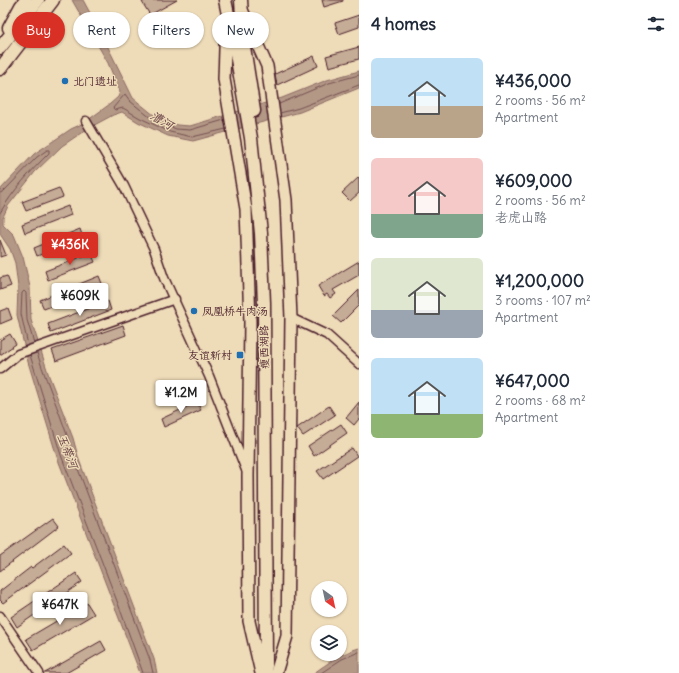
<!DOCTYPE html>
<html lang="en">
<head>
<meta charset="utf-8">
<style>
	:root { --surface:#fff; --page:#f2f2f3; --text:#1f2937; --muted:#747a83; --accent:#d93025 }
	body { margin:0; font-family:Delius,"LXGW WenKai TC",sans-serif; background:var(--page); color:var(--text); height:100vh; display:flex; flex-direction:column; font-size:15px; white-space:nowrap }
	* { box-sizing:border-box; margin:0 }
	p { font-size:13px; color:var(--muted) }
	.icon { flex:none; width:22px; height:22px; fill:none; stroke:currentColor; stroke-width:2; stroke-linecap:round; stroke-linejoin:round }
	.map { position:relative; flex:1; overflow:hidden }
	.panel { display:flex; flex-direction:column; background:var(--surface); width:320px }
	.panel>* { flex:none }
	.banner { position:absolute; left:12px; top:12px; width:287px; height:36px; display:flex; gap:8px }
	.needle { width:26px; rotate:147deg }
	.fabs { position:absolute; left:311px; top:581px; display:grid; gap:8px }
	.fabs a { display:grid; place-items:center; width:36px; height:36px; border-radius:50%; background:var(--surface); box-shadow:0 1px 3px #0004; font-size:20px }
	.price { position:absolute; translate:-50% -34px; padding:0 9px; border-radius:4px; background:#fff; color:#222; font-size:13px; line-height:26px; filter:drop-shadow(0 1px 2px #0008) }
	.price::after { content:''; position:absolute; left:50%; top:24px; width:12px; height:9px; margin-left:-6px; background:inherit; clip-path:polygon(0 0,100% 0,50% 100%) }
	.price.selected { background:var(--accent); color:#fff }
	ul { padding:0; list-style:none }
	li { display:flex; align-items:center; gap:12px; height:100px; padding:0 12px }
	li span { display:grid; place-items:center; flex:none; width:112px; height:80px; border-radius:6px; color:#555 }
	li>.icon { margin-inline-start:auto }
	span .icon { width:48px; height:48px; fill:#fffc; stroke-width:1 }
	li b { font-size:17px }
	h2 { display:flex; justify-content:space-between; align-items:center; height:48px; padding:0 12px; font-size:17px }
	.pill { padding:0 14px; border-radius:18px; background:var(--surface); box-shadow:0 1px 3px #0004; font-size:14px; line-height:36px }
	.pill.selected { background:var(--accent); color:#fff }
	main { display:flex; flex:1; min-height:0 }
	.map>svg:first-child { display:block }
	.water { fill:#b49886; stroke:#8a6862 }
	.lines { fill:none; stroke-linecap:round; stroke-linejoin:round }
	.shore { stroke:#744f4f; stroke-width:1 }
	.building { fill:#c5ac96; stroke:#4a1f2b }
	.street-casing { stroke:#4a1f2b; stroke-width:11 }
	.secondary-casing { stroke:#4a1f2b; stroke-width:14 }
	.primary-casing { stroke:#4a1f2b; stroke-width:15 }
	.street { stroke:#eedbb8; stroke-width:8 }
	.secondary { stroke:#eedbb8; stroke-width:11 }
	.primary { stroke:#eedbb8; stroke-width:12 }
	.poi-dot { fill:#1f6fb2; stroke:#eedbb8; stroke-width:1.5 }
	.labels { text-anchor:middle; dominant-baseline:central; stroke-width:3; stroke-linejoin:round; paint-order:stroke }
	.poi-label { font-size:11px; fill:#4a1f2b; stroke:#eedbb8; text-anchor:start }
	.street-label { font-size:11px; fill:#4a1f2b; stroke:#eedbb8 }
	.water-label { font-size:12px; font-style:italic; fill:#643d42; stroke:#eedbb8 }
</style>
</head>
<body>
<main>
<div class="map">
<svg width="359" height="673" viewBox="0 0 359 673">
	<rect width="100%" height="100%" fill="#eedbb8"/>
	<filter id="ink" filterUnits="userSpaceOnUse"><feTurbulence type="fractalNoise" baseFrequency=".025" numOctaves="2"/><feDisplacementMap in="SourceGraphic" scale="8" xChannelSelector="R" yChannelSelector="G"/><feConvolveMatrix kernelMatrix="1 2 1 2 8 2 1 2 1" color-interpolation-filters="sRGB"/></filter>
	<g filter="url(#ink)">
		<g class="water">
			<path d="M72 0H83L103 37 133 98 155 116 177 125 190 126 282 98 327 80 359 71V88L300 112 193 141 168 136 138 122 122 112 113 115 87 129 62 146 35 172 8 206 3 217V224L14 235 23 257 30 287 31 320 49 376 73 438 79 460 154 659 157 673H140L57 457 28 362 17 315 18 287 15 263 10 249 0 234V190L34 154 71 129 84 123 110 104 118 97 120 92 108 63Z"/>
			<path d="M359 648V673H314C328 663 342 653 359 648Z"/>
		</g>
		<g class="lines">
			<g class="shore">
				<path d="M279 104 329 83 359 75"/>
				<path d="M280 113 299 108 359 85"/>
				<path d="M224 120 190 130 176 129 152 119 130 101 125 94 113 108 115 110 123 108 140 118 170 132 192 137 226 129"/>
				<path d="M0 193 4 191 37 157 47 150H49V153C31 171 13 190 0 213"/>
				<path d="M28 345 21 314 22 293 24 291 26 293 27 320 34 343"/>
				<path d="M37 353C49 389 65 424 75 461L150 660 153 673"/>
				<path d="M30 355 61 455 120 609 143 673"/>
				<path d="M321 673 342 659 359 652"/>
			</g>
		</g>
		<g class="building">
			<path d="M146 0H177L150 15 142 2Z"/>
			<path d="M322 0H343V1L324 7Z"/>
			<path d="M359 15V27L339 34 335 23Z"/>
			<path d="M359 47V59L329 67 326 56Z"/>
			<path d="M314 56 318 66 277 85 275 74Z"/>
			<path d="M359 177V193L350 201 342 193Z"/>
			<path d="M59 188 63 197 26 211 22 202Z"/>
			<path d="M68 206 71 215 25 233 22 224Z"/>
			<path d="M80 229 83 238 37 256 34 248Z"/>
			<path d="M0 240 6 255 0 257Z"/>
			<path d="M91 253 95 262 48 280 45 271Z"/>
			<path d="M359 261V275L333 290 336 294 330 298 327 294 324 296 318 286Z"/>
			<path d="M7 276 11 286 0 290V278Z"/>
			<path d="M99 276 103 286 44 309 40 300Z"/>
			<path d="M359 290V305L341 323 333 316Z"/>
			<path d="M108 301 111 310 51 333 48 324Z"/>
			<path d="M8 308 12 319 0 324V311Z"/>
			<path d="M123 325 126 335 56 361 52 350Z"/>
			<path d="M10 334 16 344 0 355V340Z"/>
			<path d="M197 402 201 410 164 427 161 419Z"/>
			<path d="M359 402V419L354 425 346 418Z"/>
			<path d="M329 406 335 415 303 436 297 428Z"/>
			<path d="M341 424 347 433 314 456 308 446Z"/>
			<path d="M352 448 357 456 323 479 317 471Z"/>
			<path d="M53 518 59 526 0 571V556Z"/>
			<path d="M64 544 71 553 3 603 0 600V591L31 567 32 568Z"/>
			<path d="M76 573 82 582 17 627 11 617Z"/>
			<path d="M87 603 94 614 33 650 26 639Z"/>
			<path d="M101 641 106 650 66 673H45Z"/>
		</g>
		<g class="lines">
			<g class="street-casing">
				<g id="street">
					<path d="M86 121 124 186 154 249 164 278 209 376 246 470"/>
					<path d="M291 318 327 335 359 364"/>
					<path d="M0 369 18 354 175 299"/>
					<path d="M0 616 39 673"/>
				</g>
			</g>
			<g class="secondary-casing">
				<g id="secondary">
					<path d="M243 12 267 66 286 200 291 318 287 636 276 673"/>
					<path d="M226 20 224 79 246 209 250 322 248 476 249 621 261 673"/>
				</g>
			</g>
			<g class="primary-casing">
				<g id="primary">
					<path d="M225 0 235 48 251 138 261 233 264 303 266 666 265 673"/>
					<path d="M241 0 244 47 254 111"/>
					<path d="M9 28 21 6 26 0"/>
					<path d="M0 48 38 0"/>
					<path d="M0 69 53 0"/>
				</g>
			</g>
			<use href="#street" class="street"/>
			<use href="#secondary" class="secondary"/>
			<use href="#primary" class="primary"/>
		</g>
	</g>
	<g class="poi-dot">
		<circle cx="65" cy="81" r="4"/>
		<circle cx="194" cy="311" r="4"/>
		<rect x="236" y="351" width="8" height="8" rx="2"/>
	</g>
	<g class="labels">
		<g class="poi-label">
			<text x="73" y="81">北门遗址</text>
			<text x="202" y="311">凤凰桥牛肉汤</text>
			<text x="232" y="355" text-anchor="end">友谊新村</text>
		</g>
		<g class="street-label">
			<text transform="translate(264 347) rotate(-91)">瘦西湖路</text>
		</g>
		<g class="water-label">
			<text transform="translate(162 120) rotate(31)">漕河</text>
			<text transform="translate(68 451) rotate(69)">玉带河</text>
		</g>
	</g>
</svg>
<div class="fabs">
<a><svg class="needle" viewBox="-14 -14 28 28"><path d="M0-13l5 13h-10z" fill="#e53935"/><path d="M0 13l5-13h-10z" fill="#747a83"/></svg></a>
<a><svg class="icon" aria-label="layers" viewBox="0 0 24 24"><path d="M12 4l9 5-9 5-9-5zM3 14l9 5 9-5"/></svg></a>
</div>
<b class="price selected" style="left:70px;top:266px">¥436K</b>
<b class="price" style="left:80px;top:317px">¥609K</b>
<b class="price" style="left:181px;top:414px">¥1.2M</b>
<b class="price" style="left:60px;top:626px">¥647K</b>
<div class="banner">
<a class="pill selected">Buy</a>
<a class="pill">Rent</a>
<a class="pill">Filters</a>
<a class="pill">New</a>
</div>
</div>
<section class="panel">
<h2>4 homes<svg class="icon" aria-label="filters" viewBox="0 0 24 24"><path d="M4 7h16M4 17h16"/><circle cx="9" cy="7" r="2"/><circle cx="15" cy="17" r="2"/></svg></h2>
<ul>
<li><span style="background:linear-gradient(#bfe0f5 60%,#b9a48a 0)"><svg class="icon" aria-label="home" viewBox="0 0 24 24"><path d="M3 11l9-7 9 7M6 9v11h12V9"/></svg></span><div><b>¥436,000</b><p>2 rooms · 56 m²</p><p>Apartment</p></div></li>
<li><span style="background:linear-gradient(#f6c9c9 70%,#7fa58c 0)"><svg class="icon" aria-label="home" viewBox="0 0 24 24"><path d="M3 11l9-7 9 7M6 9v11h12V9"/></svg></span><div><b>¥609,000</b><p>2 rooms · 56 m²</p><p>老虎山路</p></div></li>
<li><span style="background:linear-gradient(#dfe7d0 65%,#9aa5b1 0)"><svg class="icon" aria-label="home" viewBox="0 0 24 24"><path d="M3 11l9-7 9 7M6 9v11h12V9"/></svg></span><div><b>¥1,200,000</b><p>3 rooms · 107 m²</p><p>Apartment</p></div></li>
<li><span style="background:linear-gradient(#bfe0f5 70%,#8fb573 0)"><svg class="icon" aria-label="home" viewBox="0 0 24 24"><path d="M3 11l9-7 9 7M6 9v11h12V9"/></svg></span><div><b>¥647,000</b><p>2 rooms · 68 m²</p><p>Apartment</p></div></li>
</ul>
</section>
</main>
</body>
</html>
